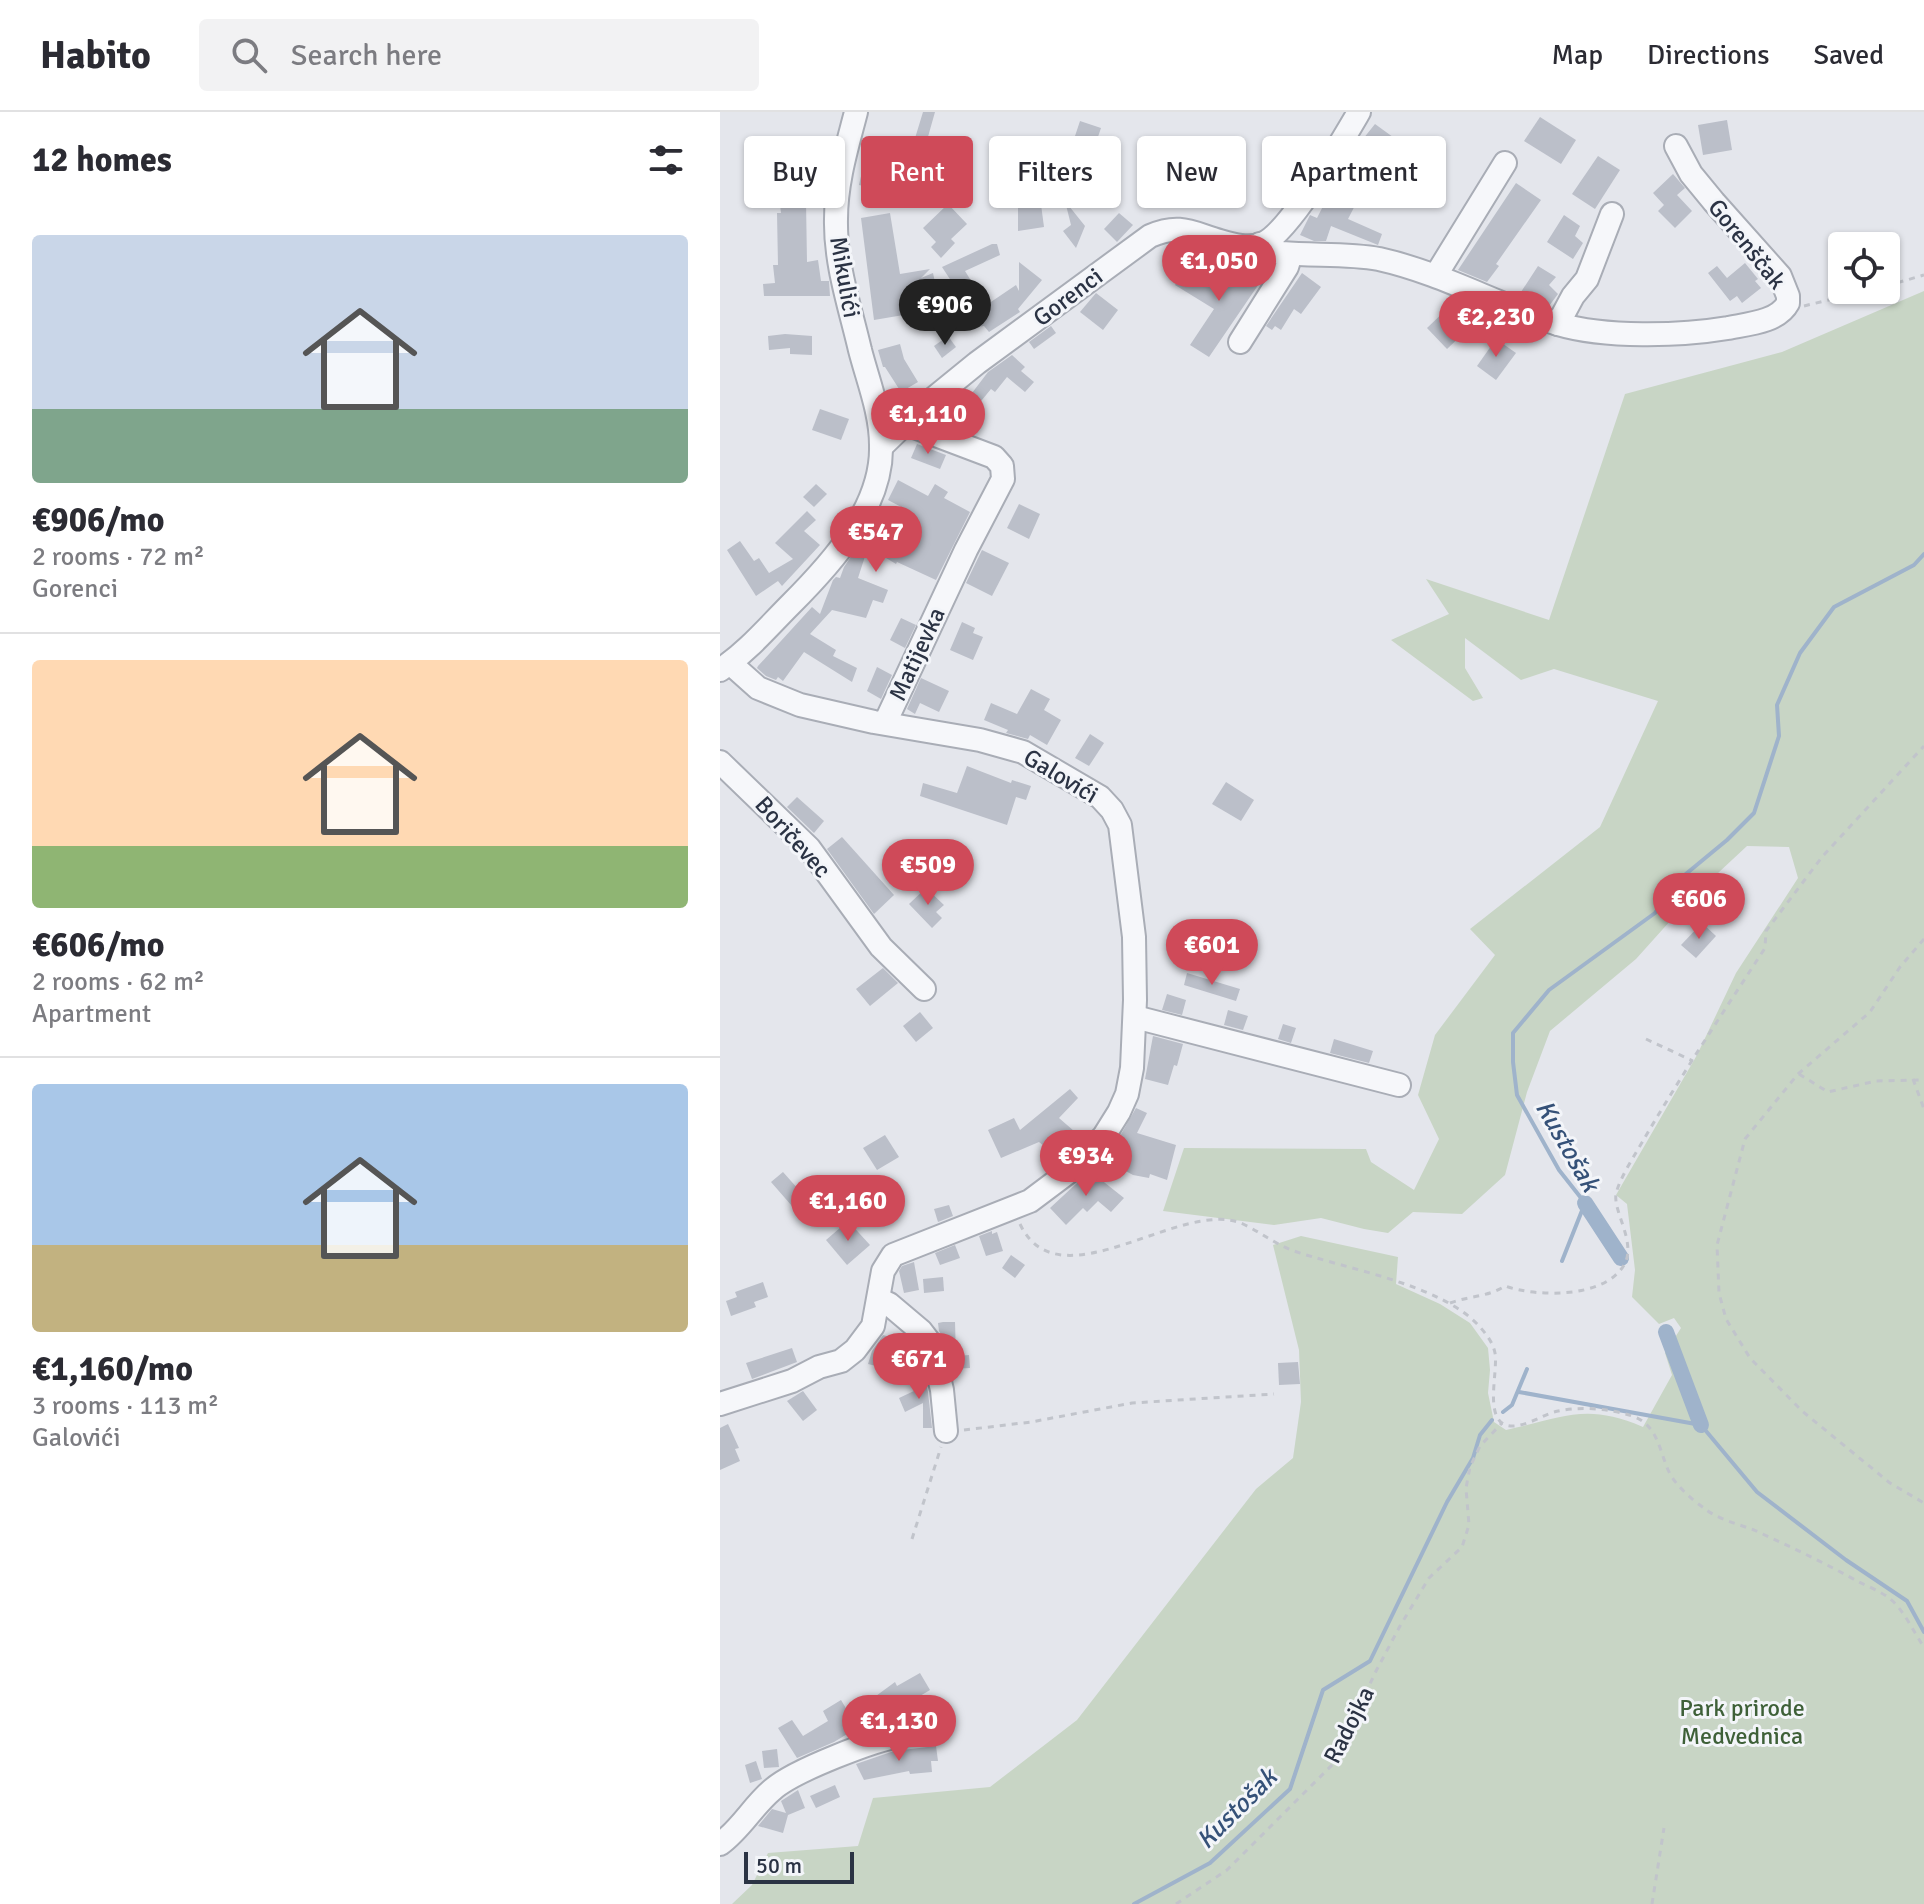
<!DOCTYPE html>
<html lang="en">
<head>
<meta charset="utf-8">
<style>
	:root { --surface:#fff; --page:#f2f2f3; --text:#2b2b33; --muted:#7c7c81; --line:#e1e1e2; --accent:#cf4a59 }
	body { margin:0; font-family:Signika,sans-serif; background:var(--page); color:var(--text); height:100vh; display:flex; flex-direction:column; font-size:30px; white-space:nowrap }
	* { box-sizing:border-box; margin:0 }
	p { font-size:26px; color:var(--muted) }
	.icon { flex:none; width:44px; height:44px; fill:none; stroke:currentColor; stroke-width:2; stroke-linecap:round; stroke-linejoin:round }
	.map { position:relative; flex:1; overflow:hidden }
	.drawer { display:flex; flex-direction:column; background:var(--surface); width:720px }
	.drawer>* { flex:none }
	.top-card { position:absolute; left:24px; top:24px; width:760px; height:72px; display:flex; gap:16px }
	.buttons { position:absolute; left:1108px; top:120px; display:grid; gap:16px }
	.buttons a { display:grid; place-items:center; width:72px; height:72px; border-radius:8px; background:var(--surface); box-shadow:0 2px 6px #0004; font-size:40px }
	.scale { position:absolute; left:24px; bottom:20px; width:110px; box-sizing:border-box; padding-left:8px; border:4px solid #2b3344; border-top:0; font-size:22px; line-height:28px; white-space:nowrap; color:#2b3344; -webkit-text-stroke:6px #f3f5f9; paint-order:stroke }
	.price { position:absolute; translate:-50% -68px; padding:0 18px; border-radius:28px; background:var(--accent); color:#fff; font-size:26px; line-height:52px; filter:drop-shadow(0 2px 4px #0008) }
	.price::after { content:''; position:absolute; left:50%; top:48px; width:24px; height:18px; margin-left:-12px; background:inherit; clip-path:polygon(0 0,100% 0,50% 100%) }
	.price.current { background:#222; color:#fff }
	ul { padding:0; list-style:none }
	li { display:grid; align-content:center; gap:16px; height:424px; padding:0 32px }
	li+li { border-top:2px solid var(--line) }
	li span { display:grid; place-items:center; height:248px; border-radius:8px; color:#555 }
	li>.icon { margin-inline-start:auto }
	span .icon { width:144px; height:144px; fill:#fffc; stroke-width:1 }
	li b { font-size:34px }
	h2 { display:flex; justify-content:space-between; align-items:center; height:96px; padding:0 32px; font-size:34px }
	.pill { padding:0 28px; border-radius:8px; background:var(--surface); box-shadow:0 2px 6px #0004; font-size:28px; line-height:72px }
	.pill.current { background:var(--accent); color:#fff }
	header { display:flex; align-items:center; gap:48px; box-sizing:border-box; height:112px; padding:0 40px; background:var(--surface); border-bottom:2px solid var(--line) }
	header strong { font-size:38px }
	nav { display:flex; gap:44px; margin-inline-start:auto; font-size:28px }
	.search { width:560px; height:72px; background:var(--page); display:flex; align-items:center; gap:20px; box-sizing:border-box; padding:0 28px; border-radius:8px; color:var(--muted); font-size:30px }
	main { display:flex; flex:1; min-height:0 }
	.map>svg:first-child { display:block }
	.green { fill:#c8d5c5 }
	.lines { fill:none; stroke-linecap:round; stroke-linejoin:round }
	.stream { stroke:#9fb3cb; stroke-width:4 }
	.canal { stroke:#9fb3cb; stroke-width:16 }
	.building { fill:#bbbfc9 }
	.minor-casing { stroke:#a9adb6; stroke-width:26 }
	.path { stroke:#c1c4cb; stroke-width:3; stroke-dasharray:6 6; stroke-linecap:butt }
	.minor { stroke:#f6f7fa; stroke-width:22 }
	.labels { text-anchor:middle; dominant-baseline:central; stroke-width:6; stroke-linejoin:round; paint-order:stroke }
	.street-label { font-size:24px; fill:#2b3344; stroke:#f3f5f9 }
	.park-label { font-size:24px; fill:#3e6038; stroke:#f3f5f9 }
	.water-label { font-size:26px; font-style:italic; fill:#355178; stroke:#f3f5f9 }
</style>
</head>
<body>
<header>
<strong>Habito</strong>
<div class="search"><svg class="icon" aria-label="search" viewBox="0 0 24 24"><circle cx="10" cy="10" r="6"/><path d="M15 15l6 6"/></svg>Search here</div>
<nav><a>Map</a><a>Directions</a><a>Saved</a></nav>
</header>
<main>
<section class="drawer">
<h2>12 homes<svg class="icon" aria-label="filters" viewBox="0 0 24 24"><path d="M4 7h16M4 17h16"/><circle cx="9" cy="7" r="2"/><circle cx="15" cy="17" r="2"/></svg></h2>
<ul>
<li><span style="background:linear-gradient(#c9d6e8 70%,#7fa58c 0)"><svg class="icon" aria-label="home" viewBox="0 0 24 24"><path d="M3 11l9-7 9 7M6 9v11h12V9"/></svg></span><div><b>€906/mo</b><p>2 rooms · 72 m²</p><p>Gorenci</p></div></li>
<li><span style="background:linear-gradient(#ffd9b3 75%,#8fb573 0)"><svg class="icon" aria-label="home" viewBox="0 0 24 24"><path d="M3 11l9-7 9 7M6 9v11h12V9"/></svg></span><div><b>€606/mo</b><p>2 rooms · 62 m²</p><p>Apartment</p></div></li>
<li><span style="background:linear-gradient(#a9c7e8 65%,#c2b280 0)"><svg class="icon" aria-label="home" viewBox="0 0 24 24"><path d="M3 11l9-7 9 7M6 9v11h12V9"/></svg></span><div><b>€1,160/mo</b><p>3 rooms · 113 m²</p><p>Galovići</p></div></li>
</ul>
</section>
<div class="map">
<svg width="1204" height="1792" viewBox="0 0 1204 1792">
	<rect width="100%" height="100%" fill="#e4e6ec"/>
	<path class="green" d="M1204 179V1792H12L32 1773 48 1741 138 1734 153 1686 270 1675 357 1608 536 1377 573 1346 581 1290 579 1238 553 1133 581 1124 678 1145 676 1172 720 1192 750 1211 768 1236 770 1258 768 1281 774 1310 786 1318C843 1306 865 1290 923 1315L952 1263 945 1241 961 1216 954 1206 939 1212 912 1185 915 1158 907 1092 896 1083 977 943 1016 861 1078 766 1069 735 1027 734 969 788 916 847 830 919 807 980 785 1063 742 1102 693 1100 668 1121 644 1117 601 1106 554 1113 443 1099 464 1036 646 1037 651 1050 694 1078 719 1027 698 983 715 923 775 843 750 817 880 715 938 589 834 557 801 568 745 526V556L763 586 753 589 671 528 729 502 706 467 829 508 905 282 1062 240Z"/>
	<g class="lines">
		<g class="stream">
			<path d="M842 1149 865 1091 839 1058 797 983 793 950V921L829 878 935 801 961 766 1007 728 1034 701 1059 624 1057 593 1080 541 1114 495 1194 453 1204 442"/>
			<path d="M799 1280 981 1313 1037 1380 1126 1448 1187 1489 1204 1520"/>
			<path d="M783 1300 792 1293 807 1257"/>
			<path d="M414 1792 490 1751 570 1677 603 1578 650 1549 727 1390 753 1346 760 1323 772 1308"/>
		</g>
		<g class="canal">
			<path d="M865 1091 901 1146"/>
			<path d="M946 1220 981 1313"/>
		</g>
	</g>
	<g class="building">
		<path d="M203 0H215L202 46H205L202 62 185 59Z"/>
		<path d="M820 5 856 28 841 52 804 29Z"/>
		<path d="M1007 8 1012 38 983 43 978 13Z"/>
		<path d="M360 9 381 16 369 51 348 45Z"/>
		<path d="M655 12 677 28 661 49 659 47 628 107 662 122 658 133 611 114 606 129H594L580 123 590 103 597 106 627 47Z"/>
		<path d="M77 43V46L90 45 92 66 89 67 91 88 86 89 87 150 98 148 101 169H109L110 184H44L43 172 55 171 53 153H58L57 101H61L57 68 61 67 59 45Z"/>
		<path d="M878 44 900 58 875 97 852 82Z"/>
		<path d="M153 47 168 51 162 78 139 73 144 51 152 52Z"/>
		<path d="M432 52 450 59 446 71 427 64Z"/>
		<path d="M480 61 502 73 492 94 469 82Z"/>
		<path d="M953 62 965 76 957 83 972 99 955 116 938 99 944 93 933 81Z"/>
		<path d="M451 63 463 70 454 87 442 80Z"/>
		<path d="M796 71 821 88 776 152 779 154 767 170 738 158Z"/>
		<path d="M320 85 324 115 298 119V88Z"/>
		<path d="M345 89 365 114 356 136 343 119 351 113Z"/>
		<path d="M228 92 247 112 231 127 235 131 221 146 211 135 216 130 203 116Z"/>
		<path d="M170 101 180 162 210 157 201 166 213 161 220 193 213 198 154 208 141 106Z"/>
		<path d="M399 101 413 113 397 130 384 117Z"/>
		<path d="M844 103 860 114 855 124 863 131 853 147 827 130Z"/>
		<path d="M272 132H277L280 143 245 159 253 172 239 181 222 155Z"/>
		<path d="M299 150 322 168 298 197 300 200 269 220 264 214 246 217 243 199 262 196 296 173 299 179Z"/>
		<path d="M526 151 545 163 489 245 470 233 494 197 455 173 467 154 504 176 510 166 515 169Z"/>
		<path d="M1025 151 1038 167 1035 169 1041 176 1022 191 1017 184 1010 189 988 161 997 154 1007 166Z"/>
		<path d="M818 154 836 165 829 173 838 182 829 194 801 180Z"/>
		<path d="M582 161 601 175 581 202 574 197 561 218 555 214 552 218 546 214Z"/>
		<path d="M376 181 398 198 383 218 360 200Z"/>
		<path d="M728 196 748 217 727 237 707 216Z"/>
		<path d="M331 214 336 221 314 237 309 230Z"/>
		<path d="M65 222 92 224V243L70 242V236L49 238 48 224Z"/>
		<path d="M228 224 236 235 222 246 214 234Z"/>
		<path d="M776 227 796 241 776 268 757 254Z"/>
		<path d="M180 232 184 247 198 270 181 280 165 255H163L158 238Z"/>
		<path d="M292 243 305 255 301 259 314 270 305 280 287 265 275 280 271 277 248 305 230 291 247 277 252 281 268 260Z"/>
		<path d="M100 297 129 307 121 328 92 318Z"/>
		<path d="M197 332 226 343 220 357 191 346Z"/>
		<path d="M178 368 208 384 215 372 228 380 224 386 250 400 216 468 177 450 176 452 148 435 138 466 168 478 163 491 153 488 146 506 112 498 90 522 116 538 113 544 137 556 132 570 84 540 63 569 58 565 56 568 46 564 37 556 38 554 92 495 100 502 113 468 116 465 120 466 124 455 156 407 174 421 185 397 168 388Z"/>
		<path d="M96 372 107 382 94 395 83 385Z"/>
		<path d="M299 392 320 402 309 427 287 416Z"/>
		<path d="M87 399 96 408 84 419 100 433 62 474 58 469 36 484 7 438 20 429 34 449 39 446 49 461 73 447 55 431Z"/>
		<path d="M262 438 289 451 272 484 246 471Z"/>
		<path d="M181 506 196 513 185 536 170 528Z"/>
		<path d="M242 510 255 516 253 521 263 525 253 548 230 538Z"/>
		<path d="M157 555 172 563 161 587 147 579Z"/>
		<path d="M201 566 229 579 219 600 200 591 195 602 187 597Z"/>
		<path d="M311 577 330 587 324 598 341 608 327 633 310 623 308 627 286 621 288 618 264 608 271 591 297 602Z"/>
		<path d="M370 622 384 631 369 654 355 646Z"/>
		<path d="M247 654 291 671 292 668 311 674 306 688 296 685 287 713 200 684 203 671 237 681Z"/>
		<path d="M506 670 534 688 521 709 492 692Z"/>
		<path d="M77 685 104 709 94 721 67 695Z"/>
		<path d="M122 725 174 783 154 802 107 737Z"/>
		<path d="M206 776 224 793 216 800 222 806 212 816 189 792Z"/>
		<path d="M982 811 996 824 976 846 961 833Z"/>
		<path d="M163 856 178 871 150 894 136 877Z"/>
		<path d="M467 861 520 877 516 889 464 873Z"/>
		<path d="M447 882 466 888 462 903 442 898Z"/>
		<path d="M508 898 528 904 523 918 504 913Z"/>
		<path d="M200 900 213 916 196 930 183 914Z"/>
		<path d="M563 912 576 916 571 931 558 927Z"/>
		<path d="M433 924 463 932 457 954 454 953 448 973 425 967Z"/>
		<path d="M614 927 653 939 649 951 610 941Z"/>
		<path d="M350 977 358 986 339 1006 362 1026 356 1032 337 1022 332 1029 348 1041 341 1048 319 1030 281 1046 268 1018 294 1006 300 1018Z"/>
		<path d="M416 996 427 1001 417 1021 456 1033 447 1068 430 1062 429 1066 413 1063 382 1046 396 1031Z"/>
		<path d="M165 1023 179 1045 157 1058 143 1036Z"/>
		<path d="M370 1059 404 1086 391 1100 378 1089 367 1100 363 1096 346 1113 330 1096Z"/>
		<path d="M63 1060 79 1078 85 1072 93 1082 89 1086 99 1096 85 1109 51 1070Z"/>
		<path d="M229 1093 233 1104 218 1110 214 1097Z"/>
		<path d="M128 1109 150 1133 127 1153 106 1128Z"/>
		<path d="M272 1119V1122L277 1120 283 1139 266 1144 259 1124Z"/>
		<path d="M235 1133 240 1146 220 1153 215 1141Z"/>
		<path d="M291 1143 305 1153 295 1166 282 1156Z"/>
		<path d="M194 1150 199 1178 184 1181 179 1159 182 1154Z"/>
		<path d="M223 1165 224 1179 204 1181 203 1167Z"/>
		<path d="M43 1170 48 1185 34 1190 36 1195 11 1204 6 1189 17 1185 15 1180Z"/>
		<path d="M223 1210H235L236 1244 249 1243 250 1256 231 1257 225 1229 219 1219 218 1211Z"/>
		<path d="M163 1223 192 1231 184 1261 148 1252 152 1239Z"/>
		<path d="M72 1236 77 1250 32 1267 26 1251Z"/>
		<path d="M578 1250 580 1272 559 1273 558 1251Z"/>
		<path d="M203 1261 208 1280 212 1316H203V1291L185 1300 179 1286 194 1279 190 1271 203 1265Z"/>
		<path d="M83 1279 97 1298 83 1309 67 1289Z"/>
		<path d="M8 1312 19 1336 15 1337 20 1349 0 1358V1316Z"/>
		<path d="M200 1561 210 1578 190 1590 188 1587 154 1611 152 1607 114 1630 77 1646 58 1616 72 1608 83 1624 108 1609 103 1599 121 1588 130 1603 175 1570 177 1574Z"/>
		<path d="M216 1634 218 1649H211L212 1660 190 1662 189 1659 144 1668 136 1652 174 1639Z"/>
		<path d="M57 1637 59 1655 44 1656 42 1639Z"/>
		<path d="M36 1649 42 1667 30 1671 25 1653Z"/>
		<path d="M115 1673 120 1685 96 1696 90 1684Z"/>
		<path d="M78 1678 85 1696 68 1703 63 1721 38 1714 52 1697 66 1701 61 1689Z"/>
	</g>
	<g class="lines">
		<g class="minor-casing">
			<g id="minor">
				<path d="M540 132 548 139 562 141C594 144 628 141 659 147 722 161 777 193 838 212 885 226 960 224 1008 216 1028 212 1058 210 1068 191V184L1060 164 994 90 971 62 956 34"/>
				<path d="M716 163 785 51"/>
				<path d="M838 212 853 184 867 167 892 102"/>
				<path d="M520 230 567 155 571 142"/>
				<path d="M161 335 198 299 257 251 430 124C460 111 472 121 500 129 514 133 528 137 542 132 569 121 622 29 639 0"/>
				<path d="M0 558C27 540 48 515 71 492 112 451 163 395 161 333 161 301 148 269 140 238 130 195 115 152 116 107 116 70 127 35 136 0"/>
				<path d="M165 611 246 438 283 367 282 354 274 345 184 311"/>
				<path d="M0 650 89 736 161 835 204 877"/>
				<path d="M415 905 679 973"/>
				<path d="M160 1188 169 1192 201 1219 211 1232 222 1278 226 1319"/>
				<path d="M0 1292 72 1269 99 1255 121 1249 135 1238 153 1214 163 1159 173 1143 310 1089 350 1059 384 1024 399 1000 407 982 412 956 415 888 414 825 400 713 392 698 380 685 303 640 260 628 154 610 80 593 38 576 10 551"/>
				<path d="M0 1732C20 1718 33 1694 52 1678 73 1659 155 1627 184 1623"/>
			</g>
		</g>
		<g class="path">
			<path d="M1166 174 1204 163"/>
			<path d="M1084 194 1149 178"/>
			<path d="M1204 827 1180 855 1150 900 1078 962 1025 1027 997 1133 999 1181 1006 1207 1030 1246 1082 1299 1170 1371 1204 1391"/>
			<path d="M926 927 973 949"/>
			<path d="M1079 962 1108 980 1156 969 1204 968"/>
			<path d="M1193 967 1204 997"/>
			<path d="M300 1112C339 1195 463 1084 523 1112 540 1120 554 1131 571 1138 625 1157 722 1172 760 1215 767 1223 773 1231 775 1241 778 1259 766 1299 782 1311 796 1321 820 1304 834 1300 857 1294 889 1296 912 1304 939 1313 939 1340 950 1362 956 1373 973 1389 984 1396 997 1407 1018 1412 1034 1418 1069 1434 1103 1450 1137 1469 1147 1474 1160 1479 1169 1486 1183 1496 1194 1521 1204 1535"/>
			<path d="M730 1191C749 1184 768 1185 785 1174 816 1185 884 1187 904 1153 917 1131 893 1100 896 1082 899 1067 916 1041 924 1027 962 962 1004 899 1045 836L1046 819 1102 745 1204 634"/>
			<path d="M244 1318 311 1310 412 1291 554 1282"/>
			<path d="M192 1427 221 1335"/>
			<path d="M456 1792 507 1758 614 1651 655 1561 680 1514 709 1466 742 1435 749 1413 746 1376 750 1355 760 1334 782 1311"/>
			<path d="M932 1792 944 1716"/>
		</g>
		<use href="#minor" class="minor"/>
	</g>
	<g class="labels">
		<g class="street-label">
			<text transform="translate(1027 132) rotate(51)">Gorenščak</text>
			<text transform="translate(125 165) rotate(80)">Mikulići</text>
			<text transform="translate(348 185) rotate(-37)">Gorenci</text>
			<text transform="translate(197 542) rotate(-65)">Matijevka</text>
			<text transform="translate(341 664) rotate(31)">Galovići</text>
			<text transform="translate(73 725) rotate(48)">Boričevec</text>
			<text transform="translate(629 1613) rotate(-63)">Radojka</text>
		</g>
		<g class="park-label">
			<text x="1022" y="1596">Park prirode<tspan x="1022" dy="28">Medvednica</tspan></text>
		</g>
		<g class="water-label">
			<text transform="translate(847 1034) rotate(60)">Kustošak</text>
			<text transform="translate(517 1697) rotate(-45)">Kustošak</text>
		</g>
	</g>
</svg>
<div class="buttons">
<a><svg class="icon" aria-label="locate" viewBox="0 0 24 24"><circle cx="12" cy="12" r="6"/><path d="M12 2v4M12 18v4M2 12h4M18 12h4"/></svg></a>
</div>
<div class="scale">50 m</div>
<b class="price" style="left:499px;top:191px">€1,050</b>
<b class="price current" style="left:225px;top:235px">€906</b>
<b class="price" style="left:776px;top:247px">€2,230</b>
<b class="price" style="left:208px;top:344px">€1,110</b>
<b class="price" style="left:156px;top:462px">€547</b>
<b class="price" style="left:208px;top:795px">€509</b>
<b class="price" style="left:979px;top:829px">€606</b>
<b class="price" style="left:492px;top:875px">€601</b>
<b class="price" style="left:366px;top:1086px">€934</b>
<b class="price" style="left:128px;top:1131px">€1,160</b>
<b class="price" style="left:199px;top:1289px">€671</b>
<b class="price" style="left:179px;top:1651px">€1,130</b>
<div class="top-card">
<a class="pill">Buy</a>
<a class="pill current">Rent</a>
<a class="pill">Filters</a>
<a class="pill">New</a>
<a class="pill">Apartment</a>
</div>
</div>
</main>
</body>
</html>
